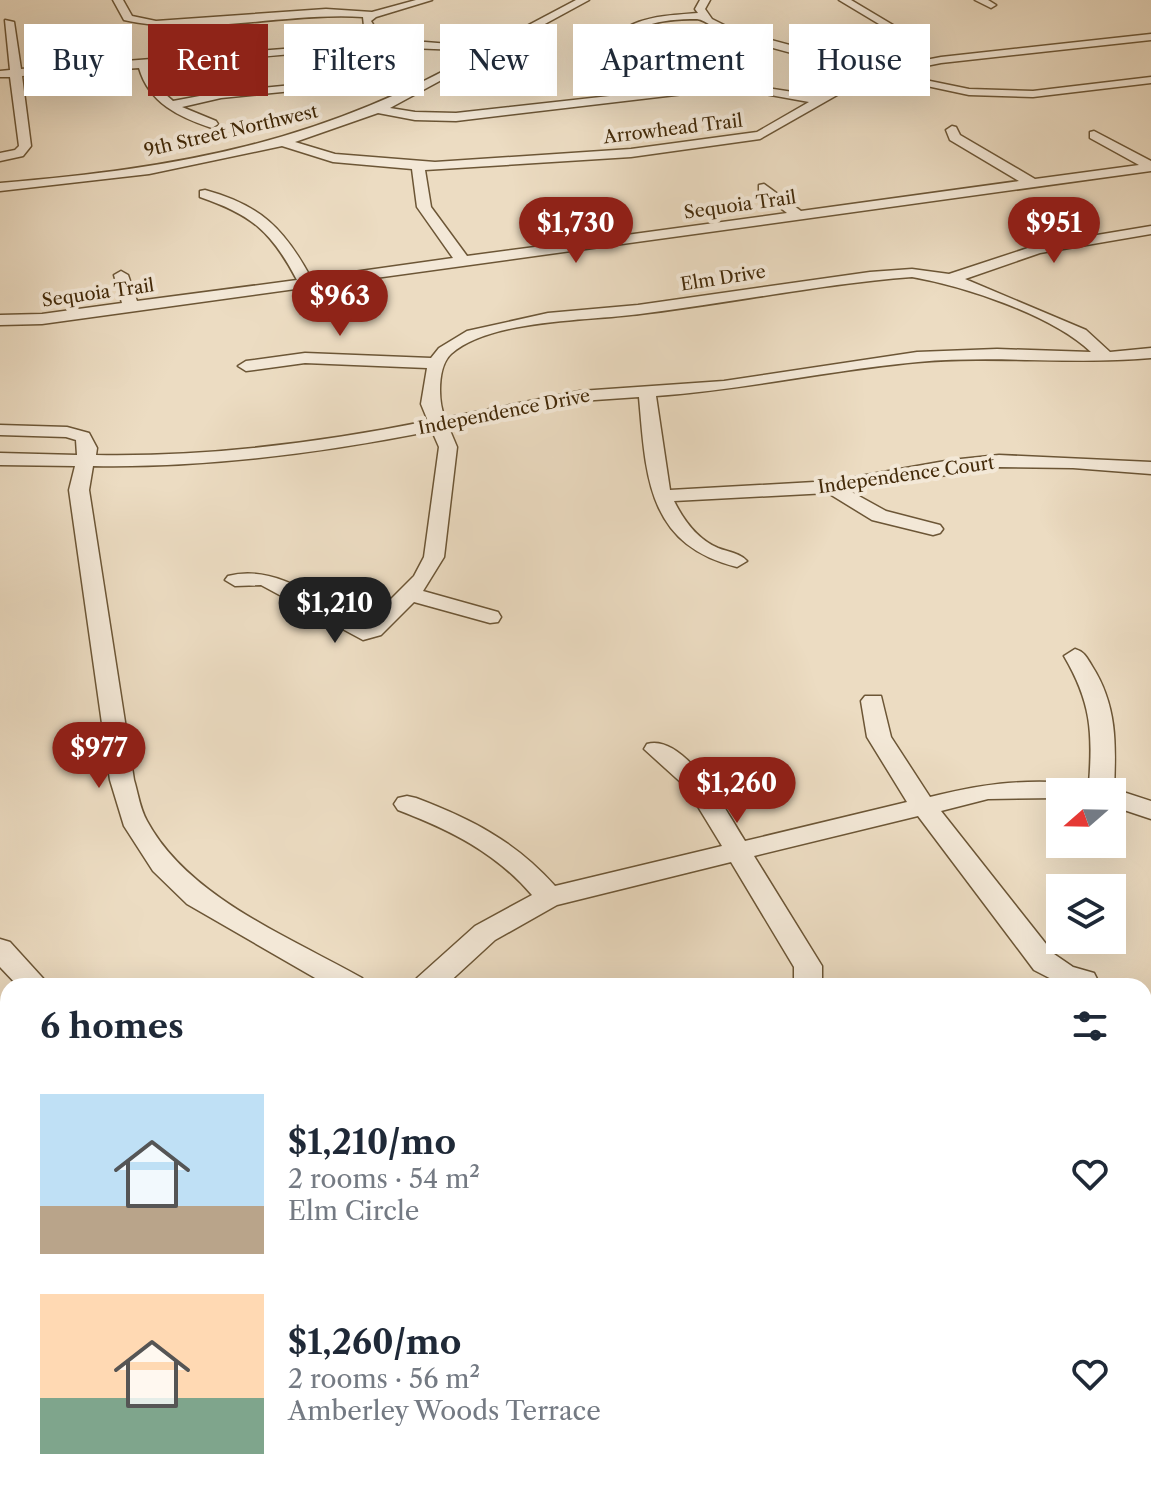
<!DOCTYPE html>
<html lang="en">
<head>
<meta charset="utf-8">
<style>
	:root { --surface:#fff; --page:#f2f2f3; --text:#1f2937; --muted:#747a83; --accent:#8f2418 }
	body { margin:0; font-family:"Libre Caslon Text",serif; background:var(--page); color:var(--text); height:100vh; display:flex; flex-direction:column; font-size:30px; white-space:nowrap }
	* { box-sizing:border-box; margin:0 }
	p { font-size:26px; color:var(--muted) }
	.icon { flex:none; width:44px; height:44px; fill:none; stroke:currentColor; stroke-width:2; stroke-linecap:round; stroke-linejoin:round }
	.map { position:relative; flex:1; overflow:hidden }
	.drawer { position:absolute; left:0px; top:978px; width:1152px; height:514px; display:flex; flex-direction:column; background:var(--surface); border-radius:24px 24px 0 0; box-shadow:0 8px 32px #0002 }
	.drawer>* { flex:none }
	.banner { position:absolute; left:24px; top:24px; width:1104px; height:72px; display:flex; gap:16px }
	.needle { width:52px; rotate:250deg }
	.tools { position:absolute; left:1046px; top:778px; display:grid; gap:16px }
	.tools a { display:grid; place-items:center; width:80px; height:80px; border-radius:0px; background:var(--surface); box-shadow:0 8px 32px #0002; font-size:40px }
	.price { position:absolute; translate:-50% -68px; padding:0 18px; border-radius:28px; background:var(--accent); color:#fff; font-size:26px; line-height:52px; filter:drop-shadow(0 2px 4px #0008) }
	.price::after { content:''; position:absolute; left:50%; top:48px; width:24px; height:18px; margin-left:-12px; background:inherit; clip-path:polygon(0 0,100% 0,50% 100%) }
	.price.active { background:#222; color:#fff }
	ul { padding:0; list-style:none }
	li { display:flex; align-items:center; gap:24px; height:200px; padding:0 40px }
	li span { display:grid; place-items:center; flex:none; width:224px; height:160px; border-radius:0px; color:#555 }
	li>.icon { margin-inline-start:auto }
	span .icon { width:96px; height:96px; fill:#fffc; stroke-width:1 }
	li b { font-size:34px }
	h2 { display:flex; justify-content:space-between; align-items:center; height:96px; padding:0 40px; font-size:34px }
	.pill { padding:0 28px; border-radius:0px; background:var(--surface); box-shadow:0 8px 32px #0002; font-size:28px; line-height:72px }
	.pill.active { background:var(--accent); color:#fff }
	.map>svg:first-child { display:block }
	.green { fill:#cfbea2; stroke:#887455; stroke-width:2 }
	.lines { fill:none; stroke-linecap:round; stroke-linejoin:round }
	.minor-casing { stroke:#6c5636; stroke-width:3 }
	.minor { fill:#f3e8d7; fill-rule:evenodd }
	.labels { text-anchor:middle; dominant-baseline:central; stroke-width:8; stroke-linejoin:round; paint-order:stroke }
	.far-street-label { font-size:18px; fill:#422908; stroke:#f3e8d7 }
</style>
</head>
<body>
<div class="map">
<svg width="1151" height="1491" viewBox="0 0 1151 1491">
	<rect width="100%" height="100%" fill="#ecdcc2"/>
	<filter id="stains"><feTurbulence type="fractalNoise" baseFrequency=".0025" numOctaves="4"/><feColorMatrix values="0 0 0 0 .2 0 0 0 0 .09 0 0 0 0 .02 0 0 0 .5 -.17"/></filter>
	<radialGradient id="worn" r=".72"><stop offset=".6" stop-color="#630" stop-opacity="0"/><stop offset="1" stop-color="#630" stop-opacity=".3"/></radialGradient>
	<path class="green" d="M8 1385V1484H426L428 1491H0V1388Z"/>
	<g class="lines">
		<g class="minor-casing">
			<g id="minor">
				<path d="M113 0H123L132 16 156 21 326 9 372 12 416 0H432L376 17 371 21 374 26 369 29 364 26 363 17C286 12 196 37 124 20Z"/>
				<path d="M576 0H589L390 108 415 112 456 113 718 84 748 85 819 96 868 73C822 60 775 50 729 35 719 32 706 20 697 19 660 19 629 24 612 57L603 55C620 16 661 16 698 13L695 9 700 0H710L705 9 712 19 734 30 879 69 941 57 1151 34V40L941 63 891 73 969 89 1033 91 1151 77V83L1033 97 969 95 880 76 853 86 760 139 631 157 425 170 431 207 467 256 604 238 577 211 584 207 619 236 787 213 759 191V185L764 184 801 211 1019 181 950 140 946 130 952 126 956 127 960 135 1035 179 1139 165 1090 138V132L1094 131 1151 161V171L42 324 0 325V315L42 314 122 303 114 275 121 271 128 275 137 301 297 280C271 231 252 215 200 197V191L205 190C260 205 284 228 311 278L453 258 417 207 412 169 333 162 282 146 149 174 0 191V183C178 168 321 143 478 52 369 40 259 59 150 67L158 88 173 101 221 92 354 79 360 82 354 85 221 98 182 107 216 121 218 124 212 128C179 117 149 103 139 68L22 76 31 146 23 156 0 161V153L15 150 19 146 10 77H0V71L10 70 5 20 14 22 21 69 361 43 425 42 487 47ZM718 90 748 91 809 102 757 132 631 149 435 162 335 154 295 142 378 113 415 120 456 121Z"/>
				<path d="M839 0H851L898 28 889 30Z"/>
				<path d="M975 0H988L996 5 991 8Z"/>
				<path d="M1151 226V234L1040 253 965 279 1086 330 1110 352 1151 348V358C1073 365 996 355 918 362 830 370 744 390 656 396L670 490 832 481 951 460 999 455 1151 462V474L1073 468 999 467 848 490 886 511 940 525 943 529 940 533 933 535 872 520 828 493 674 501C684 521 697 539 718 548 728 552 740 553 747 561L737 567C647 545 646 476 639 397L580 401 449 428 457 447 444 557 423 591 498 612 501 617 498 622 490 623 414 602 381 635 363 640 261 585 235 586 225 580 228 576C277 563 324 603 365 625L414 576 424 557 439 447 432 431C321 453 207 468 93 466L89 490 134 780C138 793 140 809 147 821 188 897 289 937 362 978L366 986H329L187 904 153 871 124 826 110 780 69 490 75 466 0 465V453L77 455 76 440 66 437 0 435V425L67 427 89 433 97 448 96 455C207 457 319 443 428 421L421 404 427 368 305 363 246 371 238 366 246 361 305 353 431 358 439 348 467 331 548 313 638 305 870 272 912 269 949 274 1037 245ZM912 277C964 286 1052 315 1091 352L997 349 917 352 724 381 580 391 445 418C438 402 437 367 451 354 490 319 589 321 640 314 731 303 821 284 912 277Z"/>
				<path d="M1075 649C1085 652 1087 658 1092 666 1117 705 1116 744 1114 789L1151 801V819L1112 806V792H1060V798L988 799 941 811 1054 954 1073 967 1094 973 1098 981 1096 986H1065L1034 970 918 816 754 856 822 966V986H794V967L731 862 557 905 495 940 445 986H413L417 978 475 926 532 895C495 852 450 830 398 810L394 804 398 798 407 796 416 798C471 819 515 841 555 886L722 846 686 787 644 749 647 744C685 733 728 814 745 841L907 802 867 737 861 701 865 696H881L891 737 930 797C991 782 1026 779 1089 784 1093 732 1091 702 1064 656Z"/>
				<path d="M0 939 10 942 50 986H18L0 967Z"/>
				<path d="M1144 1225 1151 1228V1265L1144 1263Z"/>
				<path d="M567 1484H605L608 1491H570Z"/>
			</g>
		</g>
		<use href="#minor" class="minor"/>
	</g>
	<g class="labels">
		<g class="far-street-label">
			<text transform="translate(673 129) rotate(-7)">Arrowhead Trail</text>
			<text transform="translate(231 131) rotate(-13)">9th Street Northwest</text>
			<text transform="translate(740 205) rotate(-8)">Sequoia Trail</text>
			<text transform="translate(723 278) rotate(-9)">Elm Drive</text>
			<text transform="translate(98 293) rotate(-8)">Sequoia Trail</text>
			<text transform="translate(504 412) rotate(-11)">Independence Drive</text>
			<text transform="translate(906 475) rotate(-8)">Independence Court</text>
		</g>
	</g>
	<rect width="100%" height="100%" filter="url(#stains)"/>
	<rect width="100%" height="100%" fill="url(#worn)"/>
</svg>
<div class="tools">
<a><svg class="needle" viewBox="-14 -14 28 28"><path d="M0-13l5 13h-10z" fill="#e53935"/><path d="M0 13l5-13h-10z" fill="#747a83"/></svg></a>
<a><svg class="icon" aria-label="layers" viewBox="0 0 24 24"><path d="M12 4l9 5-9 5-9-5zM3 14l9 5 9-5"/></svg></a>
</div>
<b class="price" style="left:576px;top:265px">$1,730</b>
<b class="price" style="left:1054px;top:265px">$951</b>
<b class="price" style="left:340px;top:338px">$963</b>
<b class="price active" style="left:335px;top:645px">$1,210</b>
<b class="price" style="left:99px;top:790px">$977</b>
<b class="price" style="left:737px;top:825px">$1,260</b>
<div class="banner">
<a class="pill">Buy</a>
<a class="pill active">Rent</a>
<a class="pill">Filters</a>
<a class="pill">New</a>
<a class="pill">Apartment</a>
<a class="pill">House</a>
</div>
<section class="drawer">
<h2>6 homes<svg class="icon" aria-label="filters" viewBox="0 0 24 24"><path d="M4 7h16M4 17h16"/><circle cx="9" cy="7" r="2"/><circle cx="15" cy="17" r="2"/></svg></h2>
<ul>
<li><span style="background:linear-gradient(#bfe0f5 70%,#b9a48a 0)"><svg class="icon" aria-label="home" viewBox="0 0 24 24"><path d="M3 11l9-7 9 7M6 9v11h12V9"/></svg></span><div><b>$1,210/mo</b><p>2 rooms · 54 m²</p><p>Elm Circle</p></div><svg class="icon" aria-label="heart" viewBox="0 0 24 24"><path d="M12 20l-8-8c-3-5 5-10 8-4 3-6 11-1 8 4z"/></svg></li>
<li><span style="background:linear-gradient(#ffd9b3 65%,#7fa58c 0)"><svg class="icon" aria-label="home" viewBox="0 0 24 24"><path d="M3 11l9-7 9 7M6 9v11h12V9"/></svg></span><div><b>$1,260/mo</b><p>2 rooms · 56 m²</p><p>Amberley Woods Terrace</p></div><svg class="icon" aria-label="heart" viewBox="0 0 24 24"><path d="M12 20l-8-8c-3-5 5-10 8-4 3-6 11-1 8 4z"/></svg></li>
</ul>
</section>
</div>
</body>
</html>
